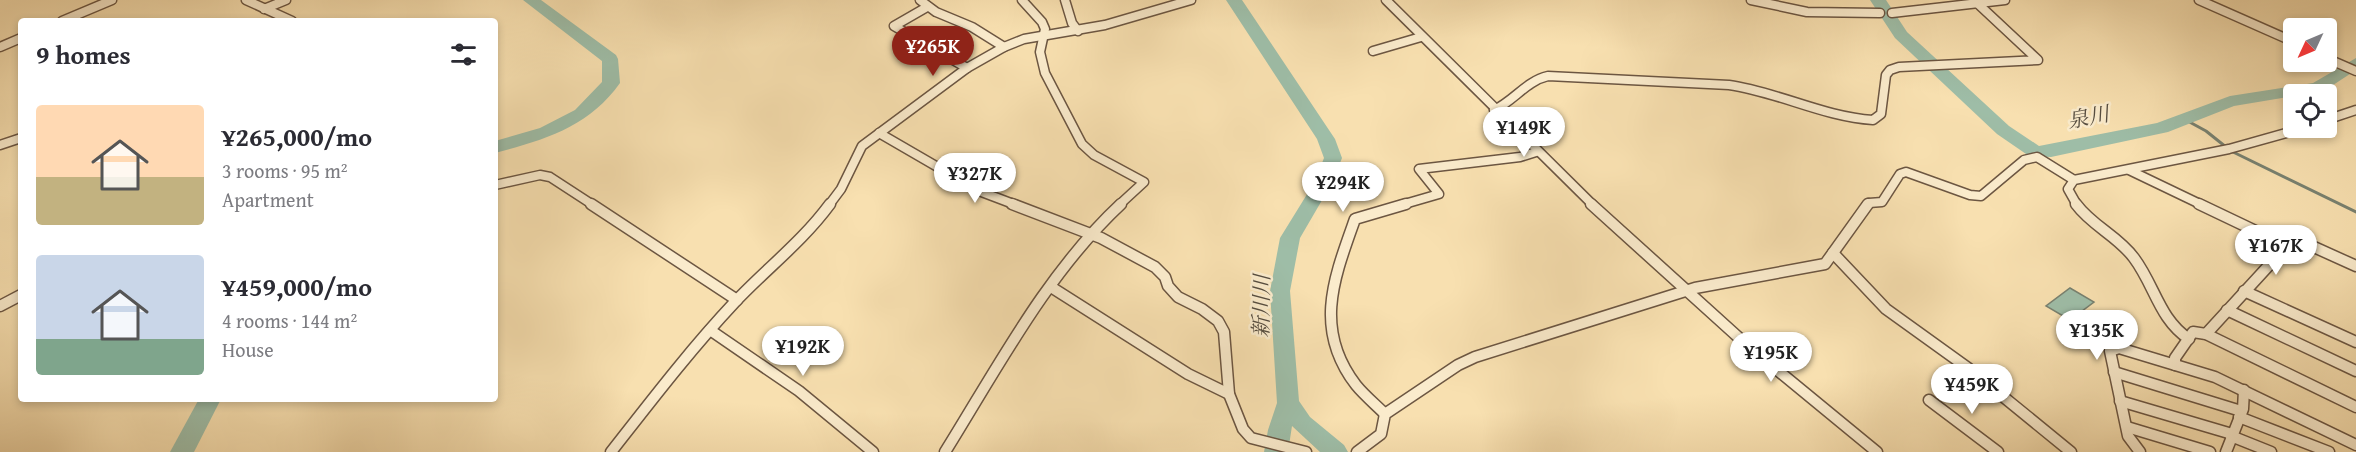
<!DOCTYPE html>
<html lang="en">
<head>
<meta charset="utf-8">
<style>
	:root { --surface:#fff; --page:#f2f2f3; --text:#2b2b33; --muted:#7c7c81; --accent:#8f2418 }
	body { margin:0; font-family:"Gentium Book Plus","Noto Serif JP",serif; background:var(--page); color:var(--text); height:100vh; display:flex; flex-direction:column; font-size:22px; white-space:nowrap }
	* { box-sizing:border-box; margin:0 }
	p { font-size:20px; color:var(--muted) }
	.icon { flex:none; width:33px; height:33px; fill:none; stroke:currentColor; stroke-width:2; stroke-linecap:round; stroke-linejoin:round }
	.map { position:relative; flex:1; overflow:hidden }
	.sheet { position:absolute; left:18px; top:18px; width:480px; height:384px; display:flex; flex-direction:column; background:var(--surface); border-radius:6px; box-shadow:0 3px 9px #0003 }
	.sheet>* { flex:none }
	.needle { width:39px; rotate:226deg }
	.fabs { position:absolute; left:2283px; top:18px; display:grid; gap:12px }
	.fabs a { display:grid; place-items:center; width:54px; height:54px; border-radius:6px; background:var(--surface); box-shadow:0 3px 9px #0003; font-size:30px }
	.price { position:absolute; translate:-50% -51px; padding:0 14px; border-radius:21px; background:#fff; color:#222; font-size:20px; line-height:39px; filter:drop-shadow(0 2px 3px #0008) }
	.price::after { content:''; position:absolute; left:50%; top:36px; width:18px; height:14px; margin-left:-9px; background:inherit; clip-path:polygon(0 0,100% 0,50% 100%) }
	.price.on { background:var(--accent); color:#fff }
	ul { padding:0; list-style:none }
	li { display:flex; align-items:center; gap:18px; height:150px; padding:0 18px }
	li span { display:grid; place-items:center; flex:none; width:168px; height:120px; border-radius:6px; color:#555 }
	li>.icon { margin-inline-start:auto }
	span .icon { width:72px; height:72px; fill:#fffc; stroke-width:1 }
	li b { font-size:26px }
	h2 { display:flex; justify-content:space-between; align-items:center; height:72px; padding:0 18px; font-size:26px }
	.map>svg:first-child { display:block }
	.water { fill:#9ebda7; stroke:#788170; stroke-width:1.5 }
	.lines { fill:none; stroke-linecap:round; stroke-linejoin:round }
	.stream { stroke:#788170; stroke-width:3 }
	.river { fill:#9ebda7; fill-rule:evenodd }
	.street-far1-casing { stroke:#6c5642; stroke-width:11 }
	.street-casing { stroke:#6c5642; stroke-width:13 }
	.street-far1 { stroke:#faebcc; stroke-width:8 }
	.street { stroke:#faebcc; stroke-width:10 }
	.labels { text-anchor:middle; dominant-baseline:central; stroke-width:5; stroke-linejoin:round; paint-order:stroke }
	.water-label { font-size:21px; font-style:italic; fill:#564d40; stroke:#faebcc }
</style>
</head>
<body>
<div class="map">
<svg width="2356" height="452" viewBox="0 0 2356 452">
	<rect width="100%" height="100%" fill="#f8e0b0"/>
	<filter id="stains"><feTurbulence type="fractalNoise" baseFrequency=".00333" numOctaves="4"/><feColorMatrix values="0 0 0 0 .2 0 0 0 0 .09 0 0 0 0 .02 0 0 0 .5 -.17"/></filter>
	<radialGradient id="worn" r=".72"><stop offset=".6" stop-color="#630" stop-opacity="0"/><stop offset="1" stop-color="#630" stop-opacity=".3"/></radialGradient>
	<path class="water" d="M2070 288 2094 302 2070 320 2046 306Z"/>
	<g class="lines">
		<g class="stream">
			<path d="M2184 119 2206 131 2226 147"/>
			<path d="M2231 151 2356 212"/>
		</g>
		<g class="river">
			<path d="M523 0H541L616 55 618 59 620 83C589 127 544 140 495 153V141L540 128 575 110 602 82V61Z"/>
			<path d="M1226 0H1242L1335 139 1342 158 1332 183 1300 238 1290 291 1299 401 1310 417 1344 445 1348 452H1320L1292 426 1288 452H1264L1268 430 1277 403 1270 291 1280 238 1314 183 1324 158 1317 139Z"/>
			<path d="M1870 0H1886L1907 32 2009 126 2039 146 2157 123 2230 96 2313 83 2356 58V70L2324 91 2234 106 2168 132 2051 157 2029 156 1997 134 1895 38Z"/>
			<path d="M199 399H221L194 452H170Z"/>
		</g>
		<g class="street-far1-casing">
			<g id="street-far1">
				<path d="M246 0 292 21"/>
				<path d="M920 0 936 12 972 27 1004 47"/>
				<path d="M1022 0 1042 22 1045 29 1040 52 1045 73 1082 144 1094 155 1144 182 1119 205"/>
				<path d="M1065 0 1072 23 1078 31"/>
				<path d="M1386 0 1593 205"/>
				<path d="M1751 0 1807 12 1880 13"/>
				<path d="M2199 0 2294 42"/>
				<path d="M927 7 894 26 967 68"/>
				<path d="M264 9 286 0"/>
				<path d="M1892 13 2005 0"/>
				<path d="M62 21 112 0"/>
				<path d="M0 47 21 38"/>
				<path d="M1373 51 1421 37"/>
				<path d="M2326 58 2356 71"/>
				<path d="M1494 110C1514 101 1526 81 1548 76L1729 85C1778 92 1824 117 1873 120L1881 114 1886 75 1890 70 1899 67 2038 60 1976 2"/>
				<path d="M2326 120 2356 110"/>
				<path d="M879 133 979 191 1016 205"/>
				<path d="M0 145 21 138"/>
				<path d="M2129 170 2202 205"/>
				<path d="M495 185 540 175 550 177 593 205"/>
				<path d="M829 205 841 189 862 146 967 68 1004 47 1024 39 1105 25 1191 0"/>
				<path d="M1401 205 1439 194 1419 169 1520 157 1536 152"/>
				<path d="M1867 205 1869 203 1882 202 1900 174 1906 172 1970 195 1981 196 2024 160 2037 157 2074 180"/>
				<path d="M2077 205 2068 189 2074 180 2229 149 2304 128"/>
			</g>
		</g>
		<g class="street-casing">
			<g id="street">
				<path d="M591 204 737 300"/>
				<path d="M1012 204 1101 238 1155 267 1165 277 1168 286 1178 297 1202 309 1218 321 1224 332 1229 394 1243 429 1251 438 1306 452"/>
				<path d="M1591 204 1748 346 1877 452"/>
				<path d="M2076 204C2092 226 2118 236 2134 258 2155 286 2159 319 2189 339"/>
				<path d="M2199 204 2285 245"/>
				<path d="M1833 253 1886 309 1968 368 2071 452"/>
				<path d="M1051 287 1188 374 1229 394"/>
				<path d="M2244 291 2356 342"/>
				<path d="M0 306 21 295"/>
				<path d="M2227 310 2356 371"/>
				<path d="M710 330 799 391 873 452"/>
				<path d="M2206 334 2294 238 2356 266"/>
				<path d="M2175 365V358L2193 332 2206 334 2356 407"/>
				<path d="M2114 372 2241 411"/>
				<path d="M1929 400 1998 452"/>
				<path d="M2120 401 2232 434"/>
				<path d="M1385 414C1375 404 1364 395 1356 385 1313 329 1334 278 1355 219L1406 204"/>
				<path d="M2239 417 2329 452"/>
				<path d="M2127 427 2210 452"/>
				<path d="M2231 436 2271 452"/>
				<path d="M611 452C651 401 690 350 734 303 766 269 802 242 830 204"/>
				<path d="M945 452C998 367 1047 273 1121 204"/>
				<path d="M1357 452 1381 434 1385 414 1458 365 1475 357 1695 288 1825 264 1868 204"/>
				<path d="M2140 452 2128 436 2110 351 2119 348 2215 377 2356 445"/>
				<path d="M2226 452 2243 409 2244 390"/>
			</g>
		</g>
		<use href="#street-far1" class="street-far1"/>
		<use href="#street" class="street"/>
	</g>
	<g class="labels">
		<g class="water-label">
			<text transform="translate(2088 117) rotate(-11)">泉川</text>
			<text transform="translate(1261 306) rotate(-89)">新川川</text>
		</g>
	</g>
	<rect width="100%" height="100%" filter="url(#stains)"/>
	<rect width="100%" height="100%" fill="url(#worn)"/>
</svg>
<div class="fabs">
<a><svg class="needle" viewBox="-14 -14 28 28"><path d="M0-13l5 13h-10z" fill="#e53935"/><path d="M0 13l5-13h-10z" fill="#7c7c81"/></svg></a>
<a><svg class="icon" aria-label="locate" viewBox="0 0 24 24"><circle cx="12" cy="12" r="6"/><path d="M12 2v4M12 18v4M2 12h4M18 12h4"/></svg></a>
</div>
<b class="price on" style="left:933px;top:77px">¥265K</b>
<b class="price" style="left:1524px;top:158px">¥149K</b>
<b class="price" style="left:975px;top:204px">¥327K</b>
<b class="price" style="left:1343px;top:213px">¥294K</b>
<b class="price" style="left:2276px;top:276px">¥167K</b>
<b class="price" style="left:2097px;top:361px">¥135K</b>
<b class="price" style="left:803px;top:377px">¥192K</b>
<b class="price" style="left:1771px;top:383px">¥195K</b>
<b class="price" style="left:1972px;top:415px">¥459K</b>
<section class="sheet">
<h2>9 homes<svg class="icon" aria-label="filters" viewBox="0 0 24 24"><path d="M4 7h16M4 17h16"/><circle cx="9" cy="7" r="2"/><circle cx="15" cy="17" r="2"/></svg></h2>
<ul>
<li><span style="background:linear-gradient(#ffd9b3 60%,#c2b280 0)"><svg class="icon" aria-label="home" viewBox="0 0 24 24"><path d="M3 11l9-7 9 7M6 9v11h12V9"/></svg></span><div><b>¥265,000/mo</b><p>3 rooms · 95 m²</p><p>Apartment</p></div></li>
<li><span style="background:linear-gradient(#c9d6e8 70%,#7fa58c 0)"><svg class="icon" aria-label="home" viewBox="0 0 24 24"><path d="M3 11l9-7 9 7M6 9v11h12V9"/></svg></span><div><b>¥459,000/mo</b><p>4 rooms · 144 m²</p><p>House</p></div></li>
</ul>
</section>
</div>
</body>
</html>
